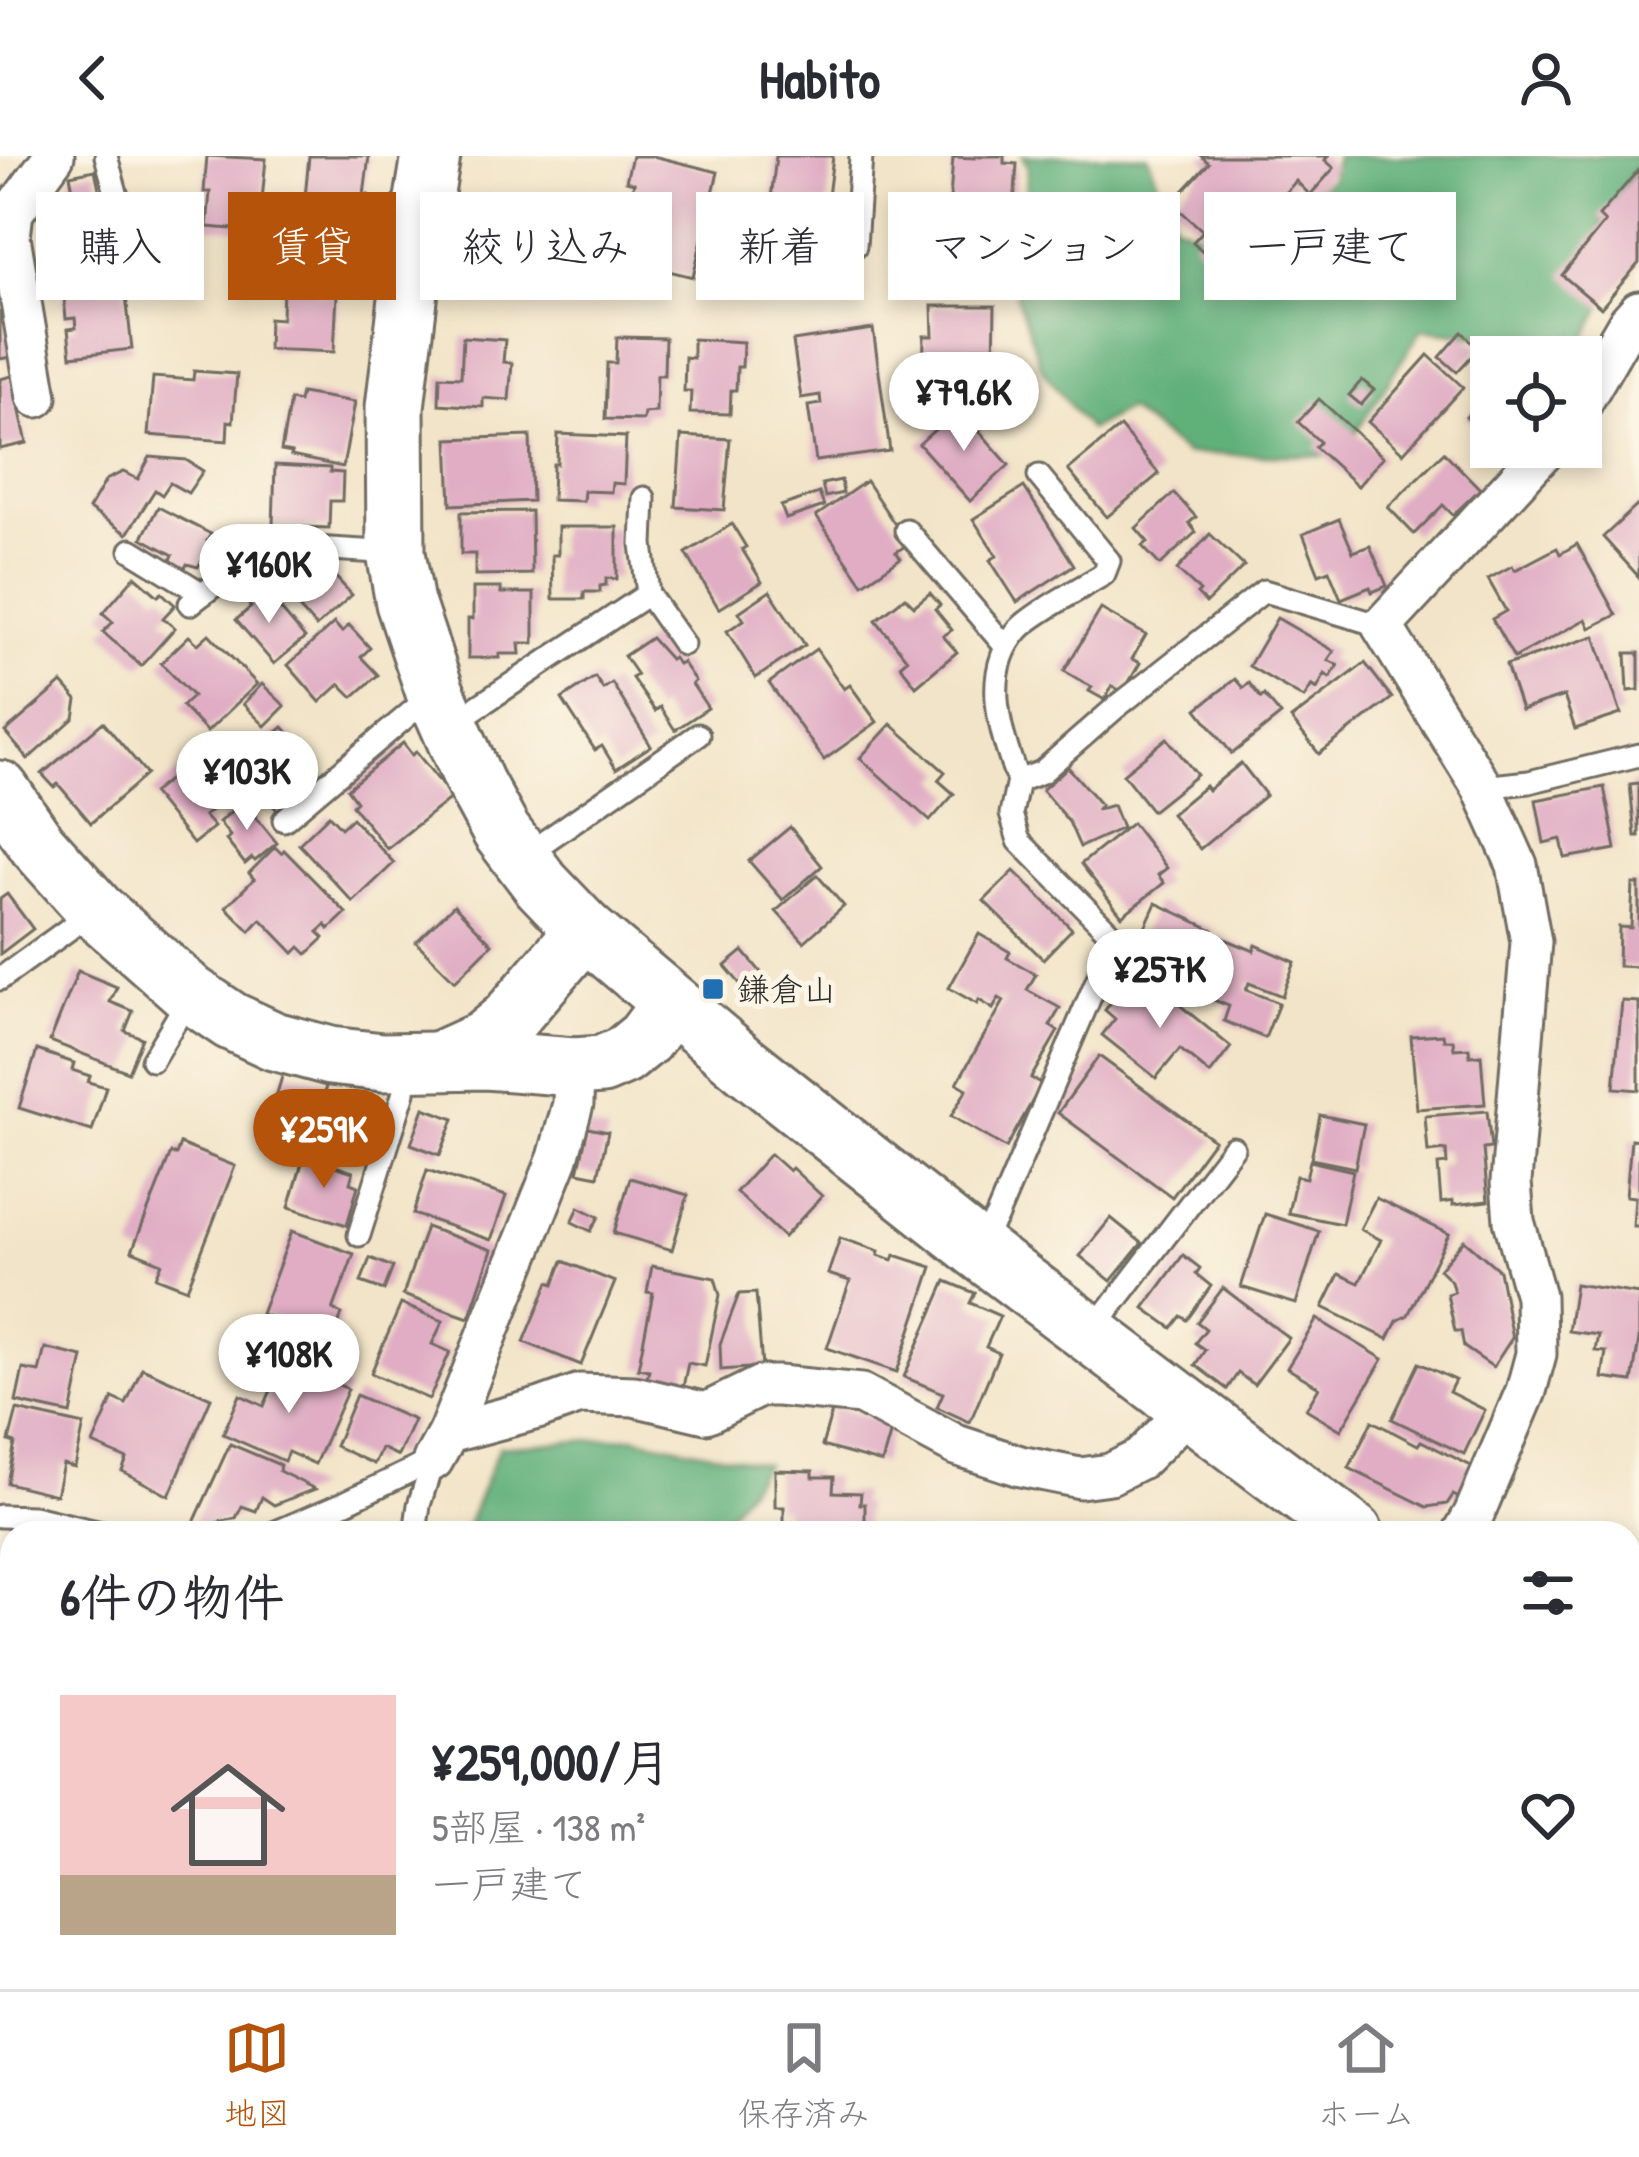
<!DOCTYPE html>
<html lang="ja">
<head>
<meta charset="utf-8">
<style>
	:root { --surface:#fff; --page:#f2f2f3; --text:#2b2b33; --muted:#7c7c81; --line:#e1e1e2; --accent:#b45309 }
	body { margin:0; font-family:"Patrick Hand","Klee One",sans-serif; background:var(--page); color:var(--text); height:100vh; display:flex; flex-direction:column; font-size:45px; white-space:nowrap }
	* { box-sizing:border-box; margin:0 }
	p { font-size:39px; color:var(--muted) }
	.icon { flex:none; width:66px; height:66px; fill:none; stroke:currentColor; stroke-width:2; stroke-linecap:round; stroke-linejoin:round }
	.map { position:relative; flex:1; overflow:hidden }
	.side { position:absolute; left:0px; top:1365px; width:1641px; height:468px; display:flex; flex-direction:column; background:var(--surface); border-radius:36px 36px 0 0; box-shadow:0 6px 18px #0003 }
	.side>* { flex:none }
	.hud { position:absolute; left:36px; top:36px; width:1569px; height:108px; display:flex; gap:24px }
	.tools { position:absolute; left:1470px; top:180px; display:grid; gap:24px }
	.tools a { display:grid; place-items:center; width:132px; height:132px; border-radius:0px; background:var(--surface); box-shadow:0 6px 18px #0003; font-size:60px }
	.price { position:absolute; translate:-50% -102px; padding:0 27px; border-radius:42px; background:#fff; color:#222; font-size:39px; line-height:78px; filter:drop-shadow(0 3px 6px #0008) }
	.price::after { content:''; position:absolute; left:50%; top:72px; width:36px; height:27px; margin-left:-18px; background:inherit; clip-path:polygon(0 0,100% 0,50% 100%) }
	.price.current { background:var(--accent); color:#fff }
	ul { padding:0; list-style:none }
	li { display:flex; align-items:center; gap:36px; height:300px; padding:0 60px }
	li span { display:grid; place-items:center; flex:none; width:336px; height:240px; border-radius:0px; color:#555 }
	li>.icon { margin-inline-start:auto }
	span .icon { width:144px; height:144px; fill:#fffc; stroke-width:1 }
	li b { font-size:51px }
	h2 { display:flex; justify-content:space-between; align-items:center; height:144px; padding:0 60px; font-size:51px }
	.tag { padding:0 42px; border-radius:0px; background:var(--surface); box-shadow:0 6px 18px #0003; font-size:42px; line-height:108px }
	.tag.current { background:var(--accent); color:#fff }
	header { display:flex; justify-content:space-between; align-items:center; height:156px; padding:0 60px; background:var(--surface); font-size:54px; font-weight:700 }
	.menu { display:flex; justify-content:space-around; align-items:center; height:168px; border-top:3px solid var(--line); background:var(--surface); font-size:33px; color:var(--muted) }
	.menu a { display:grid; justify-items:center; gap:6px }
	.menu .current { color:var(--accent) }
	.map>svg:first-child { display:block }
	.forest { fill:#61b07a; stroke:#466e52; stroke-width:3 }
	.building { fill:#e0adc4 }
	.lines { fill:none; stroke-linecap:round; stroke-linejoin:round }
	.lane-casing { stroke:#716c62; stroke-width:27 }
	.street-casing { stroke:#716c62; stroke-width:45 }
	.secondary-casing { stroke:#716c62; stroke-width:63 }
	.lane { stroke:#fff; stroke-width:21 }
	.street { stroke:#fff; stroke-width:39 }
	.secondary { stroke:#fff; stroke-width:57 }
	.poi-dot { fill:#1f6fb2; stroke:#fcf5e5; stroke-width:4.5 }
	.labels { text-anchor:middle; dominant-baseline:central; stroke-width:10; stroke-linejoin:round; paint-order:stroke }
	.poi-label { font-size:33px; fill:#2b2b2b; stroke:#fcf5e5; text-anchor:start }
</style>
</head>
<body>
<header><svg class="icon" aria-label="back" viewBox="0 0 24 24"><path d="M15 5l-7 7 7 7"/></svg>Habito<svg class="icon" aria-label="person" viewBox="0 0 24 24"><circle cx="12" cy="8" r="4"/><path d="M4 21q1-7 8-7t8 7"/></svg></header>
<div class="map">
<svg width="1639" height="1833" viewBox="0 0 1639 1833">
	<rect width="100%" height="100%" fill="#fcf5e5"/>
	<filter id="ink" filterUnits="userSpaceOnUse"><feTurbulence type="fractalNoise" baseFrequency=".00833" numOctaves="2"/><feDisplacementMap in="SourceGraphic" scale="24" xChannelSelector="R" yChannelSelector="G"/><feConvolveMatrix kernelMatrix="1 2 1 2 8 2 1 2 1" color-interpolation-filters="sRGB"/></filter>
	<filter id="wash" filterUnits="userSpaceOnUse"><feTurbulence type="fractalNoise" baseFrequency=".004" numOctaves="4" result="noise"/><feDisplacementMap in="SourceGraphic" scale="48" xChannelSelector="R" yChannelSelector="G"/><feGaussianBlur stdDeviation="2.7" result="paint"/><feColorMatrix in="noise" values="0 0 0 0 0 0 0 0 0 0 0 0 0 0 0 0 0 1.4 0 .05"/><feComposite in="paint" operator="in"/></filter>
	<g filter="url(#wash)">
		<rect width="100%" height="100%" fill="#f2e4c8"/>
		<g class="forest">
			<path d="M1022 0H1148L1174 67 1238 93 1331 23 1336 0H1639V6L1571 119 1601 152 1581 192 1422 173 1341 300 1185 298 1127 253 1089 274 1041 211 1016 139 1028 10Z"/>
			<path d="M633 1281 765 1308 714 1377H464L499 1291Z"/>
		</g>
		<g id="blocks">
			<g class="building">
				<path d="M207 0 266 3 259 75 207 71 210 36H204Z"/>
				<path d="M309 0H369L364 39H368L366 59 356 58 355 76 312 71 314 54 304 52Z"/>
				<path d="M632 0H653L718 16 693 121 615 102 634 27 626 25Z"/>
				<path d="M776 0H833L827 49 771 43Z"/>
				<path d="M975 0H1004V7L1017 8 1010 104 946 99 953 1 975 2Z"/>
				<path d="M1201 0H1328L1325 4 1334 12 1310 39 1296 25 1218 110 1193 86 1203 75 1172 47 1209 7Z"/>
				<path d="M1639 13V107L1601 152 1562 119 1605 66 1599 60Z"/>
				<path d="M95 14 111 88 78 95 76 90 56 94 50 68 59 66 54 43 74 39 70 19Z"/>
				<path d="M706 77 719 80 713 103 700 100Z"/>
				<path d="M776 77 800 81 795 114 770 110Z"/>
				<path d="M122 103 132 193 71 200 68 173 76 172 75 162 66 163 61 109Z"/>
				<path d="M283 130 316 132V137L337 138 334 196 268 193 269 162 282 163Z"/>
				<path d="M932 150H995L994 206H1002V232L923 231 924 180H933Z"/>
				<path d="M2 155 11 201 0 203V156Z"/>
				<path d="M873 173 890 295 816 305 808 250 821 248 820 239 801 242 793 185Z"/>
				<path d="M1462 176 1479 192 1457 216 1440 201Z"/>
				<path d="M463 181 505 184 503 206 512 207 509 244 483 242V251L439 248 440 220 461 221Z"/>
				<path d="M617 181 665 182 664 219H657L656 256 644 257 643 264 605 263 607 207H616Z"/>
				<path d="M693 183 743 186 742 211H737L736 234H731L730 258 690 257 691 235H684L685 201 693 202Z"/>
				<path d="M1428 199 1463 231 1403 297 1368 266Z"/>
				<path d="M194 215 237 218 233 266 228 265 227 285 148 279 153 221 193 224Z"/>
				<path d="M12 220 27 287 0 293V223Z"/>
				<path d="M1362 224 1374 234 1361 249 1349 239Z"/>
				<path d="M301 237 355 246 343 311 291 300 292 297 281 295 290 244 299 246Z"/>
				<path d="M1319 243 1383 301 1358 330 1315 291 1320 286 1298 266Z"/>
				<path d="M1477 249 1491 261V269L1484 276 1466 261Z"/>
				<path d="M959 252 1009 309 970 345 919 288Z"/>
				<path d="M1120 271 1159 318 1107 361 1068 314Z"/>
				<path d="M558 278 626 281 624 328 612 327 611 336 584 335 583 345 552 344 553 308H557Z"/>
				<path d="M530 280 532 345 451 349 448 283Z"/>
				<path d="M681 280 730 283 724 354 676 351Z"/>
				<path d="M1444 296 1480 333 1453 359 1443 349 1414 378 1388 351Z"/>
				<path d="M150 301 186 304 203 315 188 337 170 327 162 339 155 334 127 378 89 353 106 324 123 316 138 323Z"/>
				<path d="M275 309 330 312V316L343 317 342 345H330L329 372 273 370Z"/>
				<path d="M841 324 843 337 825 341 822 328Z"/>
				<path d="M866 325 908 388 896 396 901 402 863 428 816 360Z"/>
				<path d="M1024 331 1074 409 1017 446 990 404 997 400 973 363Z"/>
				<path d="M819 337 824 350 786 363 781 350Z"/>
				<path d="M1174 337 1196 361 1189 367 1196 376 1160 409 1142 390 1148 386 1136 372Z"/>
				<path d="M1639 348V421L1603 381Z"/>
				<path d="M158 351 211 378 207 385 212 388 198 411 187 408 184 414 170 406 173 399 142 382Z"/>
				<path d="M531 355 532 418 475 419V398H461V356Z"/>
				<path d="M1339 363 1353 396 1370 390 1387 430 1372 436 1370 431 1341 443 1329 414 1319 418 1303 378Z"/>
				<path d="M732 368 746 391 742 393 762 426 719 453 686 397Z"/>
				<path d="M558 371H617V423L606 422V429L600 430V436H584V443H553L552 399H558Z"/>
				<path d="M1210 378 1244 410 1206 447 1197 438 1200 435 1177 414Z"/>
				<path d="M1577 388 1616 459 1590 472 1586 463 1514 502 1492 463 1506 455 1488 423 1512 410 1515 414 1557 392 1560 398Z"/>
				<path d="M291 409 308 428 323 415 326 420 331 416 352 439 316 471 274 424Z"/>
				<path d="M135 420 158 440 162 437 175 449 163 462 175 472 141 510 103 476 113 466 103 457Z"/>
				<path d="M260 429 305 482 274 508 236 464 251 451 244 443Z"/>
				<path d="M473 432H501V437H534V487H519L520 498H499V502H468V463H473Z"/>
				<path d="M770 435 805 489 756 522 727 475 744 464 739 456Z"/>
				<path d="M930 437 940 449 935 453 952 474 943 480 957 496 916 530 900 509 907 503 876 464 905 441 914 450Z"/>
				<path d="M1101 453 1146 479 1132 503 1140 507 1123 536 1112 530 1105 544 1089 535 1092 531 1064 515Z"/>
				<path d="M1277 462 1334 495 1328 504 1338 509 1330 522 1325 518 1317 533 1312 529 1304 542 1249 510Z"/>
				<path d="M334 467 342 476 349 469 370 492 361 501 378 519 353 541 340 528 320 546 288 509Z"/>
				<path d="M209 478 257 528 207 576 182 550 193 540 161 507 189 480 198 488Z"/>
				<path d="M1595 480 1621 558 1575 573 1564 540 1521 554 1506 509Z"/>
				<path d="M651 482 670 503 673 501 678 508 682 506 695 525 692 528 708 552 675 574 660 551 655 555 632 522 637 519 624 500Z"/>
				<path d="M816 493 844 533 850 529 877 566 824 604 769 527Z"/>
				<path d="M1626 497H1639V534L1628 535Z"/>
				<path d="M1365 507 1392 542 1319 598 1291 563Z"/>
				<path d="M595 521 603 533 612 527 651 590 616 613 602 590 595 594 562 543Z"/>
				<path d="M1235 523 1243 532 1249 527 1261 542 1264 539 1281 559 1232 598 1197 553Z"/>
				<path d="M62 527 77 544 74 562 28 603 5 576Z"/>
				<path d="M262 528 285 550 265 570 243 548Z"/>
				<path d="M103 566 147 618 91 667 58 628 54 631 42 618Z"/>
				<path d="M891 568 945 616 938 624 954 638 930 665 860 602Z"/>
				<path d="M283 571 304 595 299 599 310 611 291 627 298 636 277 654 238 609Z"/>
				<path d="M1167 582 1197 619 1152 655 1123 618Z"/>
				<path d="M403 587 412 599 416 596 452 641 387 693 352 649 356 645 347 633Z"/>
				<path d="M215 594 228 611 223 615 232 626 213 642 218 648 204 660 214 671 193 688 152 637 205 595 209 599Z"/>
				<path d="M1241 607 1266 639 1200 693 1171 658 1205 630 1208 634Z"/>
				<path d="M1068 611 1101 649 1096 654 1113 649 1122 672 1080 691 1069 666 1042 634Z"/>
				<path d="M1639 627V680H1635L1630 628Z"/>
				<path d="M1604 631 1616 693 1565 702 1561 683 1544 687 1536 644Z"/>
				<path d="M247 642 257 655 253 658 277 687 255 705 252 702 245 708 226 684 230 680 219 666Z"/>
				<path d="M329 659 341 672 352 662 394 707 353 746 299 688Z"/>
				<path d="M1132 667 1167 712 1158 719 1164 727 1122 760 1081 708Z"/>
				<path d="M790 671 822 710 783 744 749 705Z"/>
				<path d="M275 691 281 697 284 694 346 757 329 773 326 769 318 776 324 782 307 798 300 791 294 797 261 763 250 775 226 751 254 723 249 717Z"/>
				<path d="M1014 715 1072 773 1043 803 984 745Z"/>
				<path d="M817 719 844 750 804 786 776 755Z"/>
				<path d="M1633 728H1639V811L1618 810 1619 771 1631 772Z"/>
				<path d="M7 738 33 773 0 798V743Z"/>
				<path d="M1156 747 1213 774 1194 816 1137 789Z"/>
				<path d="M454 749 492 788 455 825 416 786Z"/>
				<path d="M979 778 1010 796 1007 802 1036 818 1027 834 1060 852 1050 870 1058 875 1031 922 1042 928 1006 992 951 960 967 933 957 927 1004 845 999 842 993 853 979 844 977 848 949 832Z"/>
				<path d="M1218 780 1254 795 1256 789 1295 806 1282 840 1249 827 1246 834 1279 847 1265 882 1224 865 1229 850 1196 837Z"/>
				<path d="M743 795 765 821 747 836 725 810Z"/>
				<path d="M78 815 117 831 110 846 133 855 125 875 142 882 128 916 50 885Z"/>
				<path d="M1133 819 1165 846 1170 841 1231 891 1210 918 1180 893 1156 922 1102 879 1115 863 1105 854Z"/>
				<path d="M1622 845 1639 846V934L1614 932Z"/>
				<path d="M1443 878 1444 884H1453L1454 893 1469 892 1470 900 1481 899 1485 948 1417 953 1411 880Z"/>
				<path d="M37 894 74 907 72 914 90 920 88 926 106 931 92 975 19 952Z"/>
				<path d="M1099 900 1214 984 1172 1041 1058 957Z"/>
				<path d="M284 914 327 927 318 957 275 944Z"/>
				<path d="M424 952 454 963 440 999 411 988Z"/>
				<path d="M1487 955 1491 992 1483 993 1488 1045 1453 1049V1045L1441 1047 1438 1009 1447 1008 1446 994 1428 996 1425 960Z"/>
				<path d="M1320 959 1364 968 1355 1012 1311 1003Z"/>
				<path d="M588 972 608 976 598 1020 578 1016Z"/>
				<path d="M1631 983 1639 984V1070H1633L1635 1041 1626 1040Z"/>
				<path d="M180 988 235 1010 187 1133 156 1121 162 1107 132 1095 171 997 176 999Z"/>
				<path d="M770 998 789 1015 792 1012 822 1040 784 1081 736 1036Z"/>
				<path d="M304 1000 353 1016 350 1027 358 1030 347 1069 289 1051Z"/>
				<path d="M1310 1005 1353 1015 1342 1068 1288 1057 1296 1020 1306 1022Z"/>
				<path d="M427 1014 506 1040 491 1084 413 1058Z"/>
				<path d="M630 1022 688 1039 672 1094 614 1077Z"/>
				<path d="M1376 1042 1449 1078 1408 1159 1397 1165 1388 1183 1323 1151 1339 1118 1359 1127 1381 1084 1360 1073Z"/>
				<path d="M579 1051 599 1061 591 1075 572 1066Z"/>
				<path d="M1265 1058 1319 1075 1296 1148 1241 1131Z"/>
				<path d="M1111 1062 1142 1087 1111 1125 1080 1100Z"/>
				<path d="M426 1071 492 1094 469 1162 403 1139Z"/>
				<path d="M292 1075 354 1098 333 1154 342 1158 332 1186 261 1158Z"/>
				<path d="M840 1082 879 1095 878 1099 893 1104 895 1099 932 1111 897 1216 827 1192 850 1125 828 1118Z"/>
				<path d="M1464 1084 1499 1114 1512 1182 1493 1211 1464 1191 1461 1175H1455L1447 1138 1454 1136 1451 1125 1439 1113Z"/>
				<path d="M1183 1099 1200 1112 1196 1118 1211 1130 1187 1164 1181 1160 1172 1172 1144 1152Z"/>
				<path d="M370 1102 393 1111 384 1134 361 1126Z"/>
				<path d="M563 1105 615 1126 581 1209 524 1186 549 1126 554 1128Z"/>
				<path d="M652 1110 715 1122 720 1139 705 1210 688 1207 683 1231 647 1223 649 1214 638 1212 653 1137 647 1136Z"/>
				<path d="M946 1125 975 1137 970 1147 1000 1160 986 1191 999 1197 970 1266 937 1251 943 1237 904 1221Z"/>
				<path d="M1575 1128 1639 1138V1184L1632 1226 1602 1222 1606 1196 1595 1195 1598 1179 1568 1175Z"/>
				<path d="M1223 1132 1289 1182 1254 1229 1238 1217 1227 1233 1195 1209 1205 1194 1195 1187 1206 1173 1197 1166Z"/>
				<path d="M756 1137 762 1211 721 1214 720 1188 739 1138Z"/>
				<path d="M401 1148 443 1165 432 1188 450 1196 429 1243 371 1217Z"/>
				<path d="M1317 1163 1383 1203 1341 1274 1306 1253 1319 1231 1287 1212Z"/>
				<path d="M45 1192 83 1201 71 1258 16 1246 23 1213 39 1216Z"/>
				<path d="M284 1205 348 1233 315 1308 288 1296 284 1305 223 1278 240 1239 264 1250Z"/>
				<path d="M1419 1207 1455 1224 1449 1236 1485 1254 1464 1298 1392 1263Z"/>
				<path d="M142 1212 211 1242 169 1340 122 1315 127 1303 93 1288 113 1242 126 1248Z"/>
				<path d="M356 1239 414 1264 398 1300 381 1292 374 1308 335 1290Z"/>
				<path d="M833 1251 893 1268 882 1307 822 1290Z"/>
				<path d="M17 1254 84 1269 75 1311 63 1308 56 1339 7 1327 15 1287 9 1285Z"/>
				<path d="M1372 1265 1418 1289 1421 1285 1475 1312 1459 1342 1453 1339 1447 1348 1427 1351 1349 1312Z"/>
				<path d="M230 1288 280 1309 279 1315 315 1333 274 1349 262 1341 256 1355 242 1350 236 1362 191 1373Z"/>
				<path d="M775 1314 813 1315V1321H834L833 1336 861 1337 860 1348H865V1377H799V1372L784 1371V1351H775Z"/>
				<path d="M1629 1532 1639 1534V1609L1629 1607Z"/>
			</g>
		</g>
	</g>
	<g filter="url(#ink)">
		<use href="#blocks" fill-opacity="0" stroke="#716c62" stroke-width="3"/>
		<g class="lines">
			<g class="lane-casing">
				<g id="lane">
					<path d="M106 0 130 88"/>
					<path d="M855 90 861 0"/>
					<path d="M644 342 642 388 648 438 683 488"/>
					<path d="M906 374 1006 491"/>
					<path d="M131 394 203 438"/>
					<path d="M190 448 266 389 395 397"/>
					<path d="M453 567 648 438"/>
					<path d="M1018 625C1001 578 980 517 1018 474 1032 458 1083 431 1104 418L1109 405 1039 320"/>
					<path d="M1482 631 1529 626 1639 599"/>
					<path d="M284 664 434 537"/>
					<path d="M521 702 698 579"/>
					<path d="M0 823 95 754"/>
					<path d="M152 904 191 839"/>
					<path d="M359 1079 404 936 407 907"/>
					<path d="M977 1092 996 1062 1115 782 1019 685 1011 658 1018 625 1042 616 1114 553 1264 435 1382 470"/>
					<path d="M1091 1177 1233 992"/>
					<path d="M0 1360 33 1361 101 1377"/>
					<path d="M274 1377 342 1348 433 1304"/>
					<path d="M415 1377 419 1349 433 1304"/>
					<path d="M0 1683 12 1679"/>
					<path d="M238 1821 242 1824 243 1833"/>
				</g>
			</g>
			<g class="street-casing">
				<g id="street">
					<path d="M37 241 10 81 13 56 54 0"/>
					<path d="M1581 248 1628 167 1639 155"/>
					<path d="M448 1277 541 1252 580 1238 634 1240 706 1257 761 1230H778L861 1238 956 1289 1020 1310 1080 1322 1110 1318 1140 1303 1189 1254"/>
					<path d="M433 1304 448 1277 558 1002 573 948 574 911"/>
					<path d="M1463 1377 1474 1358 1526 1235 1536 1198 1535 1140 1514 1065 1511 1026 1531 786 1517 709 1482 631 1382 470 1548 291"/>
					<path d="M143 1821 177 1833"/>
					<path d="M0 1825 13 1821"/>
				</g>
			</g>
			<g class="secondary-casing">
				<g id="secondary">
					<path d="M431 0 409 135 395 251 396 397 405 447 435 536 475 627 501 675 541 728 585 774 744 908 976 1092 1354 1377"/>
					<path d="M0 634 37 688 96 754 191 838 231 865 274 885 330 900 383 906 486 904 574 911 602 909 623 900 645 882 671 847"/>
					<path d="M442 903 484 884 508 864 585 774"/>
					<path d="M1629 1492 1639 1495"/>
				</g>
			</g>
			<use href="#lane" class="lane"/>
			<use href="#street" class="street"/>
			<use href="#secondary" class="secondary"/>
		</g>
	</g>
	<rect class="poi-dot" x="701" y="821" width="24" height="24" rx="6"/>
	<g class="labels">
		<g class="poi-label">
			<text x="737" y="833">鎌倉山</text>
		</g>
	</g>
</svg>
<div class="tools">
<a><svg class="icon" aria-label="locate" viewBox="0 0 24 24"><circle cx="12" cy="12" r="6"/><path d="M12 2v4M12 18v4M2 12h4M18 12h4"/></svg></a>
</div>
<b class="price" style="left:964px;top:298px">¥79.6K</b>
<b class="price" style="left:269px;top:470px">¥160K</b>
<b class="price" style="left:247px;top:677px">¥103K</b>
<b class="price" style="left:1160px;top:875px">¥257K</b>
<b class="price current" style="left:324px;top:1035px">¥259K</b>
<b class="price" style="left:289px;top:1260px">¥108K</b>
<div class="hud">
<a class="tag">購入</a>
<a class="tag current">賃貸</a>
<a class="tag">絞り込み</a>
<a class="tag">新着</a>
<a class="tag">マンション</a>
<a class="tag">一戸建て</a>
</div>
<section class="side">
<h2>6件の物件<svg class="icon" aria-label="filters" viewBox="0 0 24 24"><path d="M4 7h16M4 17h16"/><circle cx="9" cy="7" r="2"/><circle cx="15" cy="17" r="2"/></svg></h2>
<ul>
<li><span style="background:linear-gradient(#f6c9c9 75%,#b9a48a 0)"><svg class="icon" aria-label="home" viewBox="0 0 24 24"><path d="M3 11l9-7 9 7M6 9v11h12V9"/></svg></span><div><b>¥259,000/月</b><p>5部屋 · 138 m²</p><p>一戸建て</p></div><svg class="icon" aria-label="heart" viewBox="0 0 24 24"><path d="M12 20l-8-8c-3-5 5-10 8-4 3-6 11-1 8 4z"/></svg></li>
</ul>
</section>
</div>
<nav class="menu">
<a class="current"><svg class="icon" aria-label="map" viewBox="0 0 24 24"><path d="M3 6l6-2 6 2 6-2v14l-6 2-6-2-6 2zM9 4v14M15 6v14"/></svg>地図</a>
<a><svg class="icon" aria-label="saved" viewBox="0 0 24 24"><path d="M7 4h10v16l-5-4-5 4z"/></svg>保存済み</a>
<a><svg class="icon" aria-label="home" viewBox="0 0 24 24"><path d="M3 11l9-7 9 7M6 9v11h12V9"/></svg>ホーム</a>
</nav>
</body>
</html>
